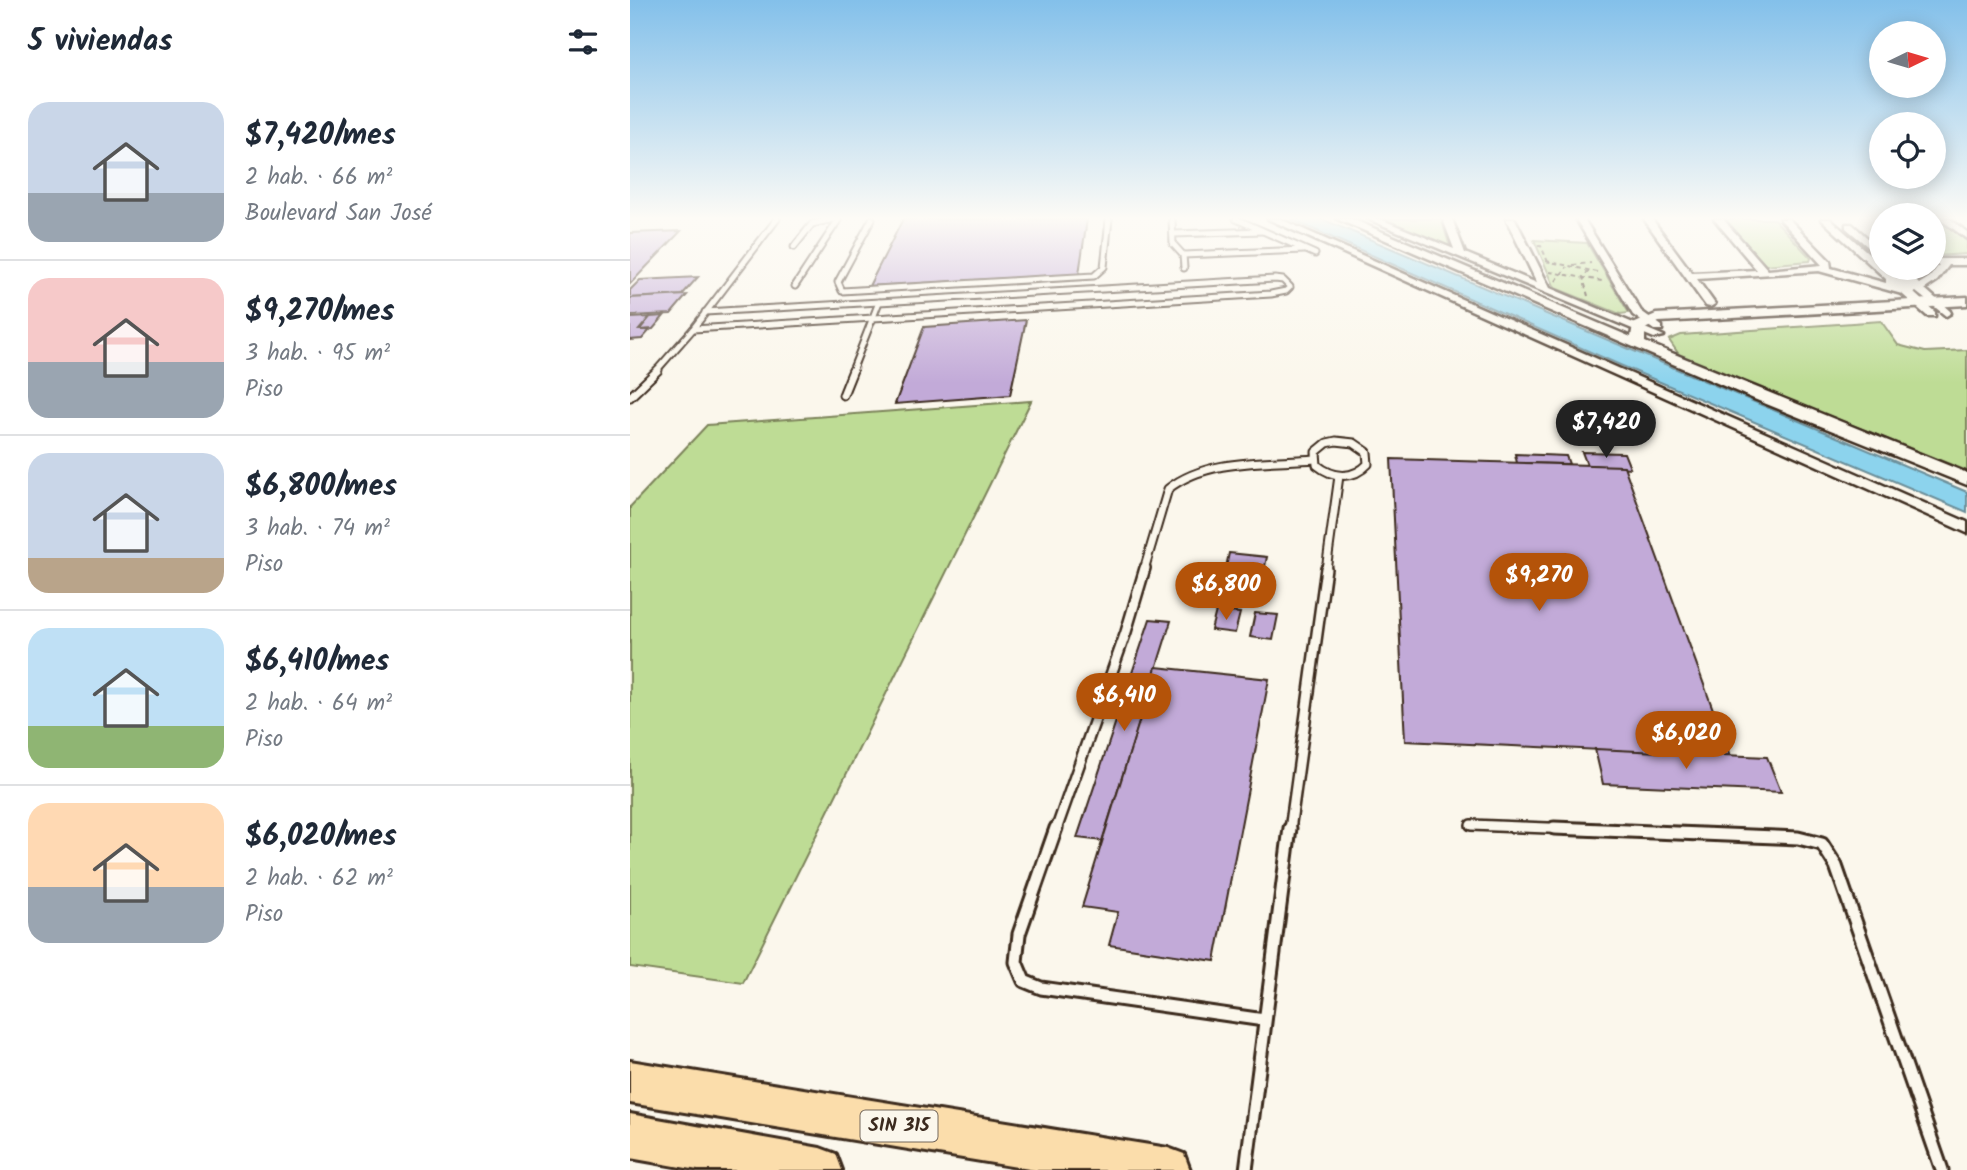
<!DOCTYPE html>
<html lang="es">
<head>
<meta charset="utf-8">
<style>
	:root { --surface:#fff; --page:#f2f2f3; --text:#1f2937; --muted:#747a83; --line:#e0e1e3; --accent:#b45309 }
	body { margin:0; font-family:Kalam,sans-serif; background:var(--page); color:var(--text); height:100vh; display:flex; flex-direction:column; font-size:26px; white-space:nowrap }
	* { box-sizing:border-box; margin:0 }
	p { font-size:23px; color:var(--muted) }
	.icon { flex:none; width:38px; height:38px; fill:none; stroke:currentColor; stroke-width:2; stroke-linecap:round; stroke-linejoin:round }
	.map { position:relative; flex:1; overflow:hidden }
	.side { display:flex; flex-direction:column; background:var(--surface); width:630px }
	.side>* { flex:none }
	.needle { width:46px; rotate:85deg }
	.tools { position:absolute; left:1239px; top:21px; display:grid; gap:14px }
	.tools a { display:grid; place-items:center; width:77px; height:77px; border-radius:50%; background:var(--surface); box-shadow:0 4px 18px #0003; font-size:35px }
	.price { position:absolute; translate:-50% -60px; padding:0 16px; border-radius:24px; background:var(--accent); color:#fff; font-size:23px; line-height:46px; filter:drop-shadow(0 2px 4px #0008) }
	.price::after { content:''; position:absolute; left:50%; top:42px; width:21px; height:16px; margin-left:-10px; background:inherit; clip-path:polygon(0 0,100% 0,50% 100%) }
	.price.on { background:#222; color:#fff }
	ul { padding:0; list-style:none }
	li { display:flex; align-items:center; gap:21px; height:175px; padding:0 28px }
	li+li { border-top:2px solid var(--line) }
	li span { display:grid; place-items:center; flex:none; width:196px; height:140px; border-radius:21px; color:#555 }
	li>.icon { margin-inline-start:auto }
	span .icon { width:84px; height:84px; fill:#fffc; stroke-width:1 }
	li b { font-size:30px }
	h2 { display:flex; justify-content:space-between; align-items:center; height:84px; padding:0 28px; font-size:30px }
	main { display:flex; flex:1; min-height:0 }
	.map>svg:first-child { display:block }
	.green { fill:#bedc95; stroke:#7c835a; stroke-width:2 }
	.water { fill:#8cd3ed; stroke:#6c8f9a; stroke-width:2 }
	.building { fill:#c2aad8; stroke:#3b2a1e; stroke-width:2 }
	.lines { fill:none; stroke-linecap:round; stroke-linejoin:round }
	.service-far3-casing { stroke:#3b2a1e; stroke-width:9 }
	.service-far2-casing { stroke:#3b2a1e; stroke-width:11 }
	.service-far1-casing { stroke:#3b2a1e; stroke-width:14 }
	.service-casing { stroke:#3b2a1e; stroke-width:17 }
	.minor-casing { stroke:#3b2a1e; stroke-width:5 }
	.tertiary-casing { stroke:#3b2a1e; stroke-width:5 }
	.trunk-casing { stroke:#3b2a1e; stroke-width:6 }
	.path { stroke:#3b2a1e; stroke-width:2; stroke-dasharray:4.5 3.5; stroke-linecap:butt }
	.service-far3 { stroke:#fbf7ec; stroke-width:5 }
	.service-far2 { stroke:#fbf7ec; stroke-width:7 }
	.service-far1 { stroke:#fbf7ec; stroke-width:9 }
	.service { stroke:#fbf7ec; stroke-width:11 }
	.minor { fill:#fbf7ec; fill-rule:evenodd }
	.tertiary { fill:#fbf7ec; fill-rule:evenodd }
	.trunk { fill:#fbddab; fill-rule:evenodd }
	.labels { text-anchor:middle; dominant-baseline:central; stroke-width:5; stroke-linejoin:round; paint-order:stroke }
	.shield { fill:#fbf7ec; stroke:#75685c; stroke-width:2 }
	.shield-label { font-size:19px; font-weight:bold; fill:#3b2a1e }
</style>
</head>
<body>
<main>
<section class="side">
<h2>5 viviendas<svg class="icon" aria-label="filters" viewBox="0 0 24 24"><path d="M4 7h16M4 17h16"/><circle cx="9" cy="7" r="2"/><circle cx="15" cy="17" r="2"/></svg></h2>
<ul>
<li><span style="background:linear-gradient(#c9d6e8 65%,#9aa5b1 0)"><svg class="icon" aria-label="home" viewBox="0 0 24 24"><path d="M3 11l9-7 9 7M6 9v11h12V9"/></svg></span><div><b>$7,420/mes</b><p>2 hab. · 66 m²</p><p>Boulevard San José</p></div></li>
<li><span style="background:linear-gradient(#f6c9c9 60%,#9aa5b1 0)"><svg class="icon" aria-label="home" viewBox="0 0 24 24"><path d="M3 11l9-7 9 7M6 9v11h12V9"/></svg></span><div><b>$9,270/mes</b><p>3 hab. · 95 m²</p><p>Piso</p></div></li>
<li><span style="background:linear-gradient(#c9d6e8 75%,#b9a48a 0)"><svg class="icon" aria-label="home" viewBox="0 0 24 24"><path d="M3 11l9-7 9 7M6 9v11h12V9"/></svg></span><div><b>$6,800/mes</b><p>3 hab. · 74 m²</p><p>Piso</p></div></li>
<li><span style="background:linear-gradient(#bfe0f5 70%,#8fb573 0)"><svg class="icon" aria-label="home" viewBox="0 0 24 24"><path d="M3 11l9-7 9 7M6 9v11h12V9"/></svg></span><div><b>$6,410/mes</b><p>2 hab. · 64 m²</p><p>Piso</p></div></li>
<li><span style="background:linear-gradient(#ffd9b3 60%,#9aa5b1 0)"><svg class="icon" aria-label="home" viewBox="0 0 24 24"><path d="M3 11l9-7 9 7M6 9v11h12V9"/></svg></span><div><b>$6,020/mes</b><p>2 hab. · 62 m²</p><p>Piso</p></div></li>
</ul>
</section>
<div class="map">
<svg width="1337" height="1170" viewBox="0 0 1337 1170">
	<rect width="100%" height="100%" fill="#fbf7ec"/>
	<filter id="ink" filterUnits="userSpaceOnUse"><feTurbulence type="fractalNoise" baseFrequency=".0143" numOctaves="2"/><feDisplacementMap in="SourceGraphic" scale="14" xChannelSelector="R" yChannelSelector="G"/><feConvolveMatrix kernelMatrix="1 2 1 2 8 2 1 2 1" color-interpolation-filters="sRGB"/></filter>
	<g filter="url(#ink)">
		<g class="green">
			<path d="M755 219H811L820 247 756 222Z"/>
			<path d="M1094 219H1144L1181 258 1180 261 1135 265Z"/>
			<path d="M1304 219H1309L1337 241V254L1304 256Z"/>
			<path d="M904 240 957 243 999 313 990 314 925 288Z"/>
			<path d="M1251 321 1268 345 1295 352 1337 350V471L1050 356 1039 340 1051 335Z"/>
			<path d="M401 401 113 983 0 967V507L77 425Z"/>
		</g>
		<path class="water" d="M660 219H692L1337 492V512L990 365Z"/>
		<g class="building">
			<path d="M273 219H457L449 274 239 286Z"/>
			<path d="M51 231 0 284V233Z"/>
			<path d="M68 277 52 295 0 298V290L10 280Z"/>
			<path d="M57 295 41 314 0 316V298Z"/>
			<path d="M34 316 23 329 9 330 20 317Z"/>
			<path d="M20 317 9 330H20L12 339 0 340V318Z"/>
			<path d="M396 320 380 395 265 404 294 327Z"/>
			<path d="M952 452 994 453 1000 468 957 465Z"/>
			<path d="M885 454 936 456 939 464 887 463Z"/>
			<path d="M761 459 994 466 1100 756 775 741Z"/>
			<path d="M599 553 637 557 634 571 596 567Z"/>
			<path d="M586 611 610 613 605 633 581 630Z"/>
			<path d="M625 613 648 615 643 640 620 637Z"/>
			<path d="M520 619 541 621 472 841 447 838Z"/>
			<path d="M526 667 639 679 585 961 479 945 488 912 452 907Z"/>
			<path d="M965 749 1137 757 1151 792 973 784Z"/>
		</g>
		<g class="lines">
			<g class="service-far3-casing">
				<g id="service-far3">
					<path d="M242 219 208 282 212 291 464 276 474 267 479 219"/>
					<path d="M542 219 543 244 553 255 554 268"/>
					<path d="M606 219 685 254"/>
					<path d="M543 234 632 231"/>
					<path d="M164 247 182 224 203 219"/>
					<path d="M553 255 674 250"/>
					<path d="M165 286 209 219"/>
					<path d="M63 329 641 294 656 291 660 287 653 280 645 279 75 312"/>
					<path d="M26 371 63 329 147 219"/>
					<path d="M222 371 249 302"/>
				</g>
			</g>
			<g class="service-far2-casing">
				<g id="service-far2">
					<path d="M213 395 223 370"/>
					<path d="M0 397 28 370"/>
					<path d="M706 441 724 443 737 452 738 464C723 480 703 478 687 465L686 452 697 443Z"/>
					<path d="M514 570 538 489C576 458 638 463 685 459"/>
					<path d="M696 570 709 476"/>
				</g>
			</g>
			<g class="service-far1-casing">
				<g id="service-far1">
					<path d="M841 825 968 830"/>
					<path d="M426 830 496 632 515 568"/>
					<path d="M660 830 696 568"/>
				</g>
			</g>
			<g class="service-casing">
				<g id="service">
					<path d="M426 828 389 934 386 962 394 981 411 988 634 1020"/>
					<path d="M924 828 1168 838 1192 844 1206 866 1312 1170"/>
					<path d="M616 1170 660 828"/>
				</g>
			</g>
			<g class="minor-casing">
				<g id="minor">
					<path d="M638 219H650L1337 522V533Z"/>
					<path d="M738 219H750L824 249 813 219H822L835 253 907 283 876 219H885L920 288 1034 336 1024 338Z"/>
					<path d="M946 219H954L1011 311 1032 326V330H1024L1003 315Z"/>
					<path d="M1014 219H1022L1062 273 1127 270 1084 219H1093L1138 270 1192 265 1150 219H1159L1200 261 1201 268 1256 283V279L1191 219H1200L1251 264V268H1255L1267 278H1270L1260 268H1271L1280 276 1290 268H1301L1286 281 1289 284 1300 277 1309 265H1304V259H1337V265H1319L1307 281 1295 289 1320 311 1321 313 1316 316 1286 292 1284 293 1305 312V316H1297L1272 294 1189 271 1067 279 1085 304 1080 307 1076 306Z"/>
					<path d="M1310 219H1320L1337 232V239Z"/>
					<path d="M1216 224H1222L1251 250V258L1216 228Z"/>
				</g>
			</g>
			<g class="tertiary-casing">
				<path id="tertiary" d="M707 219H722L1001 337 1003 324 1026 314 1337 297V305L1029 322 1015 329V342L1337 473V485L1124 399Z"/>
			</g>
			<g class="trunk-casing">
				<g id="trunk">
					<path d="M0 1061 538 1148 554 1154 560 1170H405L0 1103Z"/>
					<path d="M0 1114 190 1148 206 1154 212 1170H68L0 1158Z"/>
				</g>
			</g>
			<g class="path">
				<path d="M908 246H911L918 262"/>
				<path d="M916 261 967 272"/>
				<path d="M943 265 961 263"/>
				<path d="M920 272 972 281"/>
				<path d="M926 281 937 267"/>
				<path d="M958 296 953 277 959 271"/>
			</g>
			<use href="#service-far3" class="service-far3"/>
			<use href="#service-far2" class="service-far2"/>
			<use href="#service-far1" class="service-far1"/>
			<use href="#service" class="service"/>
			<use href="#minor" class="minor"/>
			<use href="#tertiary" class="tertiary"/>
			<use href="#trunk" class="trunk"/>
		</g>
	</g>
	<linearGradient id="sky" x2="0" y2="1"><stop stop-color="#83c0ea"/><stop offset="0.57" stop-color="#fdfbf6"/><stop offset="1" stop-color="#fdfbf6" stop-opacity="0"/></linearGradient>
	<rect width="1337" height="383" fill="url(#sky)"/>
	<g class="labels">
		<rect class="shield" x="230.5" y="1110.5" width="77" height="31" rx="5"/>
		<g class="shield-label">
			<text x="269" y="1126">SIN 315</text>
		</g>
	</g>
</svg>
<div class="tools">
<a><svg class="needle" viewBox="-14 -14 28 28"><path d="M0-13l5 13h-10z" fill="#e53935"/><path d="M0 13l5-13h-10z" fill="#747a83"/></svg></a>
<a><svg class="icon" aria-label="locate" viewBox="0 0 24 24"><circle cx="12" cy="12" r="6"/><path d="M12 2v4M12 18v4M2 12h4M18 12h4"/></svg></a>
<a><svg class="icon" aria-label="layers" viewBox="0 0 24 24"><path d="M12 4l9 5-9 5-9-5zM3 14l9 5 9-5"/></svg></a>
</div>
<b class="price on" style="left:976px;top:460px">$7,420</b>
<b class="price" style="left:909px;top:613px">$9,270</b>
<b class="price" style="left:596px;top:622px">$6,800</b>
<b class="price" style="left:494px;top:733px">$6,410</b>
<b class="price" style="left:1056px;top:771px">$6,020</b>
</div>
</main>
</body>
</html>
